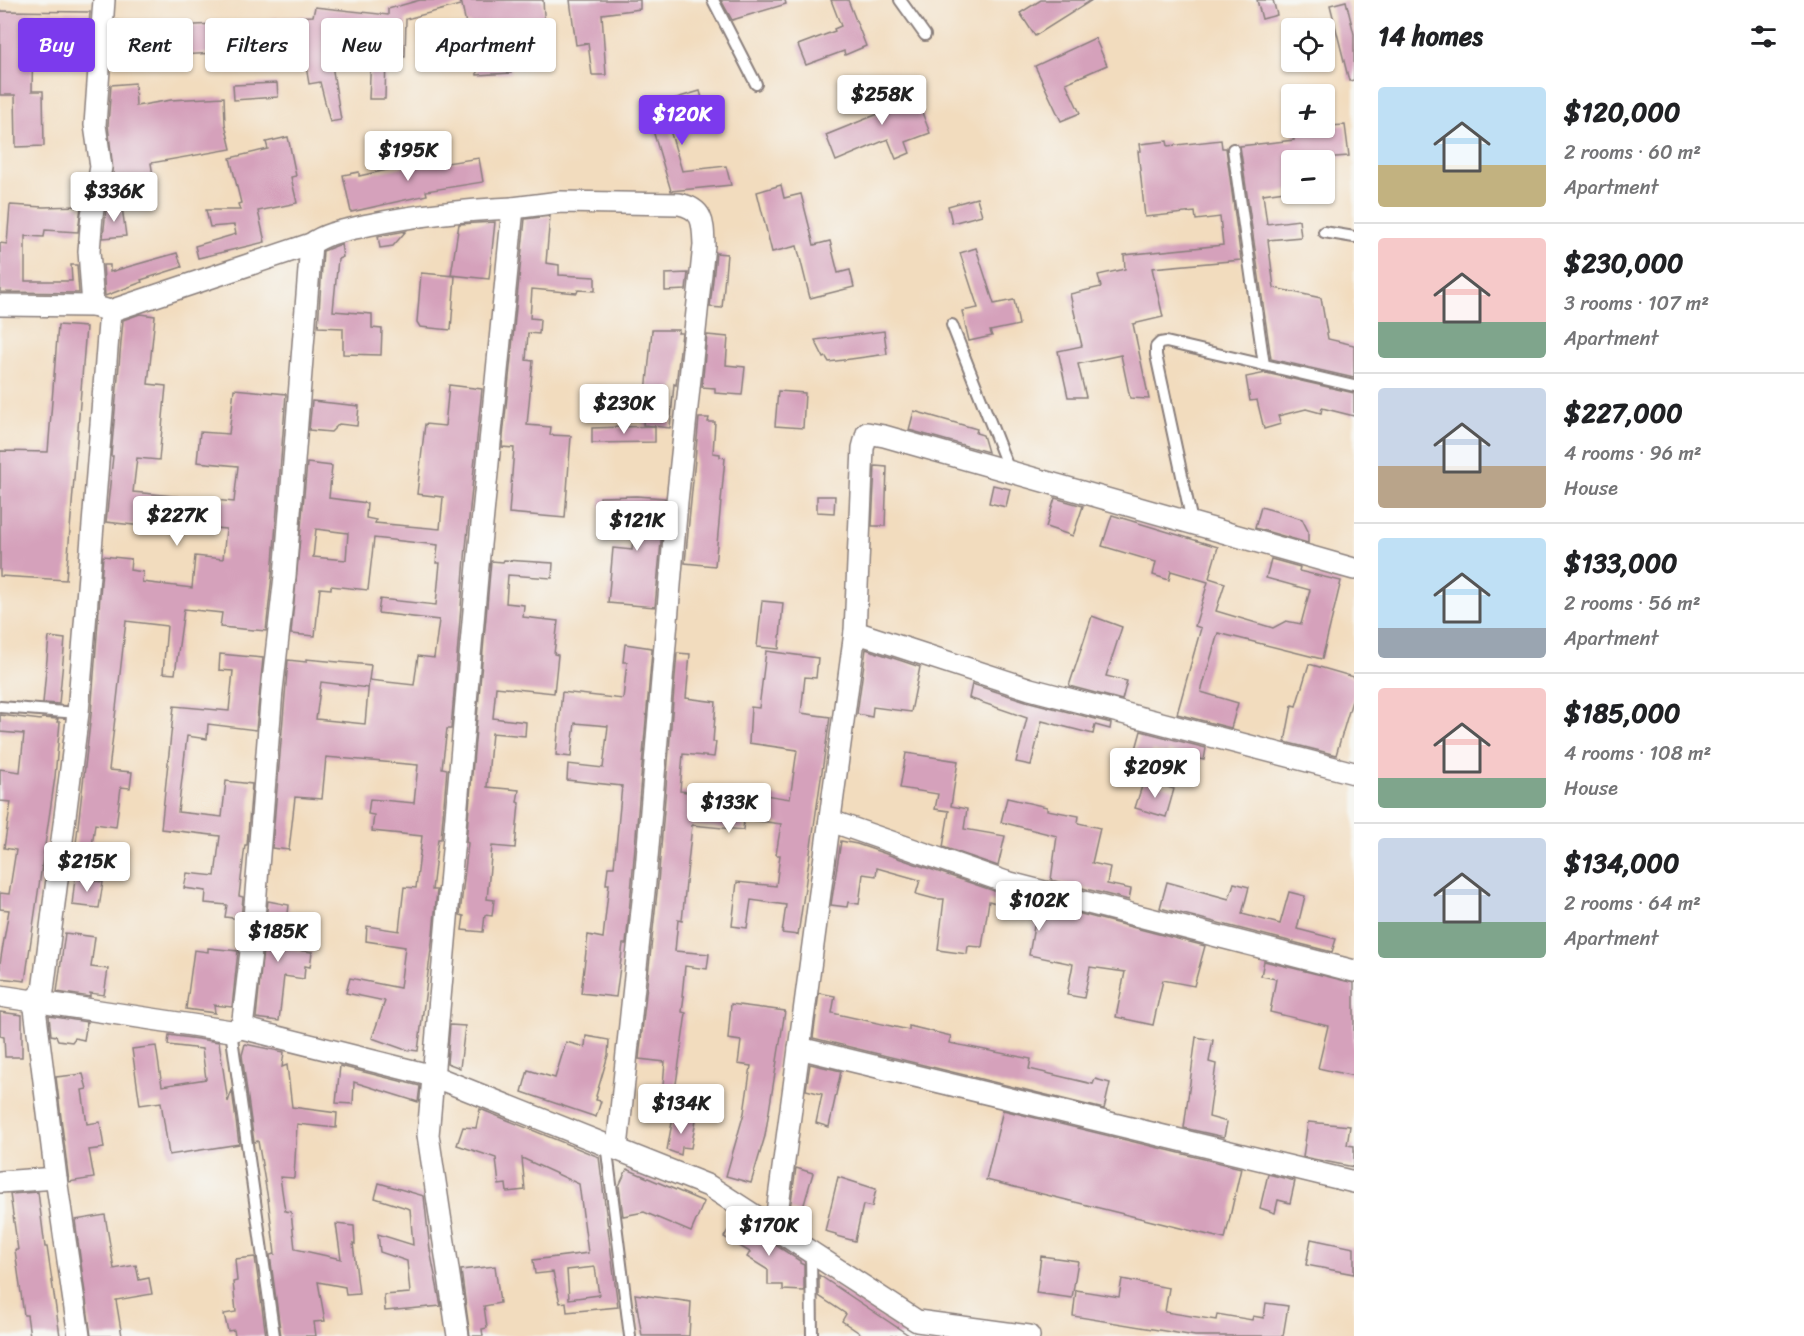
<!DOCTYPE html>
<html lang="en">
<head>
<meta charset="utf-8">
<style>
	:root { --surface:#fff; --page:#f6f6f6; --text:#202124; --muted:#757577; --line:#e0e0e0; --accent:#7c3aed }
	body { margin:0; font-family:Sriracha,sans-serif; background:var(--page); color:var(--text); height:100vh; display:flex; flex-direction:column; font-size:22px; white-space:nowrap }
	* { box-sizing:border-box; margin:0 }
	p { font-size:20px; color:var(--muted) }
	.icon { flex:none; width:33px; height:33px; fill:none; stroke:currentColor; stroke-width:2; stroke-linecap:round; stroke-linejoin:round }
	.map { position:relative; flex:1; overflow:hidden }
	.sheet { display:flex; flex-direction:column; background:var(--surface); width:450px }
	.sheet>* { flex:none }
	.top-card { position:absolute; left:18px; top:18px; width:570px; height:54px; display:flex; gap:12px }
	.fabs { position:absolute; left:1281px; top:18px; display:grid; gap:12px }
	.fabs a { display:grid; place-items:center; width:54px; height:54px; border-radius:6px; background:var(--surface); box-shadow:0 2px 4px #0004; font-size:30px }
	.price { position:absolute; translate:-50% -51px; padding:0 14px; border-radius:6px; background:#fff; color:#222; font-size:20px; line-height:39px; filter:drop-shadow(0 2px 3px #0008) }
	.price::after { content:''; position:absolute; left:50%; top:36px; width:18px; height:14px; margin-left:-9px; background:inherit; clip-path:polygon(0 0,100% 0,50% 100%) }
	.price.current { background:var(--accent); color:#fff }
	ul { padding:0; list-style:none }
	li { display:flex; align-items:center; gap:18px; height:150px; padding:0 24px }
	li+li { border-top:2px solid var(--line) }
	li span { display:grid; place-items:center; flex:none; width:168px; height:120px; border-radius:6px; color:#555 }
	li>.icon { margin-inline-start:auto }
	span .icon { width:72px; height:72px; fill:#fffc; stroke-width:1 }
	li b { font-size:26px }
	h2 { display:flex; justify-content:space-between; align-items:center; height:72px; padding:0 24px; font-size:26px }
	.pill { padding:0 21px; border-radius:6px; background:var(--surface); box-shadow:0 2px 4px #0004; font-size:21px; line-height:54px }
	.pill.current { background:var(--accent); color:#fff }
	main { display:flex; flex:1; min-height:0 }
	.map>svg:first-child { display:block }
	.building { fill:#d5a1bb; fill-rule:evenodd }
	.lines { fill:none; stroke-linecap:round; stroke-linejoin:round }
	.lane-casing { stroke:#8a7f7c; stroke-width:14 }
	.street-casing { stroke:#8a7f7c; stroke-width:24 }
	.lane { stroke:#fff; stroke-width:10 }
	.street { stroke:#fff; stroke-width:21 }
</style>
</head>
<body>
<main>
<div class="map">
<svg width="1354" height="1336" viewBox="0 0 1354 1336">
	<rect width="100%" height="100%" fill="#f6f6f2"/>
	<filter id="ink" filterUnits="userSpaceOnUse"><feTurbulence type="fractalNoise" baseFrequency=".0167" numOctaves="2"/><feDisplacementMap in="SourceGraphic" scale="12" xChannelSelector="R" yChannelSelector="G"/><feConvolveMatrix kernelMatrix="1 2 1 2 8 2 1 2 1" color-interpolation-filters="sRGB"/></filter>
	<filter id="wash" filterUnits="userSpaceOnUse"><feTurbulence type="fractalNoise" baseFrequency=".008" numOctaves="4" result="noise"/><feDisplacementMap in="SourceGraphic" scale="24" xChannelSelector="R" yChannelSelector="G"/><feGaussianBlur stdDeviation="1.35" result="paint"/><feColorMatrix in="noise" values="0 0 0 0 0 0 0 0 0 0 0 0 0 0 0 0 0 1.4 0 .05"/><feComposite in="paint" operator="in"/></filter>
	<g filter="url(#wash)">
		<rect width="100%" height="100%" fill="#f2dcbe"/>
		<g id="blocks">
			<g class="building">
				<path d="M420 0H459L460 5 406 19 405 57 386 56 385 99H369L372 31 329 26 331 59 341 120 330 122 320 82 309 84 305 60H299L298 43 213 47 214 53 180 55 177 47 114 42 115 20 176 26 271 21V18L313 16 315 7 388 15V9Z"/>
				<path d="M461 0H543L545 30 509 31 511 73 477 75 476 52H474L470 23 466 24Z"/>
				<path d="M570 0H640V9L602 14 606 75H592L588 43 576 45Z"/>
				<path d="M721 0H785L786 4 732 20Z"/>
				<path d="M831 0H848L866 46 845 55 844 51 806 65 798 45 835 31 834 29 841 26Z"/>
				<path d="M1041 0H1092L1035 36 1020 13Z"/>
				<path d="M1257 0H1273L1277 15 1262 19Z"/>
				<path d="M1346 1 1354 34V80L1349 81 1330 5Z"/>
				<path d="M0 11 90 12 88 38H33L32 91H43L44 146 16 147 15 95H0Z"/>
				<path d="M1095 38 1107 65 1066 83 1080 113 1061 121 1035 66Z"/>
				<path d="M894 82 899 95 905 93 910 105 918 102 930 133 906 142 910 153 896 159 888 139 836 161 826 135 878 114 871 92Z"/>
				<path d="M135 83 136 106 171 100 224 97 225 124 231 149 151 163 154 182 115 188 108 125 111 85Z"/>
				<path d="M277 83 278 97 234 100 233 85Z"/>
				<path d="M700 91 705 109 667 120 682 171 726 166 731 185 671 191 646 107Z"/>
				<path d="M1345 125 1349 156 1292 160V190L1263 194 1267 224 1299 220 1301 237 1268 240 1274 288 1321 298 1328 339 1354 345V378L1271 359 1240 146 1294 140 1293 133 1329 128V126Z"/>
				<path d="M288 137 296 176 291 177 297 203 258 211 265 242 198 258 195 246 236 234 234 225 210 227 206 210H240L238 204 241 203 230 158 268 149 266 142Z"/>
				<path d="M1221 140 1222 148H1226L1241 260 1152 268 1163 317 1133 324 1149 399 1130 398 1121 355 1078 364 1086 397H1068L1058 351 1082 346 1070 294 1101 287 1098 275 1125 269 1124 255 1223 245 1220 217 1196 220 1195 212 1145 217 1138 151H1141L1140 144 1167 141 1168 146Z"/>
				<path d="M479 158 483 182 426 191 427 195 351 212 343 175 359 172V176L405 166 404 164 419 161 421 167Z"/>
				<path d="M781 185 784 198 801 194 814 245 830 241 838 273 850 270 854 287 810 298 797 246 772 252 757 192Z"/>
				<path d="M977 198 982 215 952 223 948 206Z"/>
				<path d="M10 205 43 207 81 206 78 232 45 230 44 237 25 236V281H72L71 265H77L79 293 0 292V243L7 244Z"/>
				<path d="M122 207 126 236 103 238 106 209Z"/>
				<path d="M550 216 546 263 559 265V275L595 277V291L578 290 577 293 532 289 530 318 540 319 539 334 528 333 526 360 533 361 527 425 551 427 550 435 571 436 565 518 509 513 514 448 502 447 525 219Z"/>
				<path d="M495 222 489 279 451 275 459 224Z"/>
				<path d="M406 231 393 246 380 248 378 236Z"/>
				<path d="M341 244 343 257 338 259 333 311 372 314V328L382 329 381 355 343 354V328L318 327 323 251Z"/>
				<path d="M976 248 994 304 1014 300 1019 325 990 331 992 336 969 341 962 311 978 308 960 253Z"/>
				<path d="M177 253 182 267 141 280 142 282 105 296 103 265H110V272Z"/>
				<path d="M716 253 727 254 722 308 710 307Z"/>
				<path d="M421 273 455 276 451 330 420 327 417 322Z"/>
				<path d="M688 273 686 290 665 291V274Z"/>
				<path d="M140 314 155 316 148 384 166 386 159 460 137 458 133 492 234 502 238 466 197 462 200 432 229 434 234 389 286 394 272 575 266 631 220 627 222 613 184 609 175 674 163 673 167 626 126 621 109 770 132 772 130 788 121 787 116 827 95 824 91 854 75 852 91 715 103 556 131 559 130 570 143 572 142 582 192 588 195 556 223 559 226 529 191 526 190 531 106 522 113 456H111L123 320Z"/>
				<path d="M58 325 86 327 66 580 0 576V451L48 452Z"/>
				<path d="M652 330H679L678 333H682L676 385 674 384 670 428 643 425Z"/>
				<path d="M884 331 887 354 829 362 826 357 824 358 815 340Z"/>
				<path d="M707 335 728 337 726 365 745 367 742 395 715 393V388L702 387Z"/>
				<path d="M1266 373 1354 393V416L1322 408 1321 413 1306 409 1278 416 1281 424 1264 429 1257 400 1250 401 1246 377Z"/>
				<path d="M449 385 482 389 465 558 451 729H447L442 768 447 769 441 839H438L432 890H437L433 934 418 1051 403 1049 372 1038 385 1001 346 993 350 978 400 988 405 947 366 941 367 926 399 931 404 887 416 888 422 836 372 831 374 815 368 814 370 799 414 803 418 765 326 757 322 799 295 797 289 850 272 848 288 660 306 662V659L371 665 368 688 321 682 316 719 365 724 369 680 414 685 418 656 434 658 439 620 378 613 380 599 436 605 440 563H436L438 545 374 538 368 590 331 586V589L320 588 315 636 291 634 307 463 332 466 329 498 367 503 366 518 376 520 375 523 440 529 443 497 417 494 425 424 445 426ZM316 529 348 533 346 560 313 557Z"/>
				<path d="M778 391 805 393 803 428 775 426Z"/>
				<path d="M312 401 359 406 357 426 339 424 331 432 309 430Z"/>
				<path d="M914 411 977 429 976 433 983 435 988 452 909 430Z"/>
				<path d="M699 418H709L708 422H715L713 453 720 454V457L725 458 715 566 685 563Z"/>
				<path d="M655 426V442L592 443V428Z"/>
				<path d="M875 466 887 467 885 526H872Z"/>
				<path d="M993 485 1010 489 1006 507 989 503Z"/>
				<path d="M636 496 665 498 655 607 608 603 613 548 632 550 635 510 600 507V497Z"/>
				<path d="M817 496H835L834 513 817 512Z"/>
				<path d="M1055 498 1083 506 1073 536 1046 527Z"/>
				<path d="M1261 507 1302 519 1308 531V543L1255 528Z"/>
				<path d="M1112 515 1218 547 1209 578 1225 583 1216 611 1273 628 1286 621 1301 624 1310 590 1266 578 1271 559 1300 567 1299 571 1341 581 1322 659 1218 633 1201 692 1238 703 1231 728 1177 714 1201 628 1195 626 1208 582 1171 571 1169 580 1153 575 1156 562 1102 546Z"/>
				<path d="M504 560 553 563 552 578 508 575 506 603 524 605 523 617 558 621 554 654 558 655 554 693 496 687 493 718 526 722 525 736 492 733 487 787 519 790 517 802 519 803 515 848 492 846 487 899 494 900 492 916 485 915 483 932 462 930 464 916 460 915 468 843 466 842 491 561 503 562Z"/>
				<path d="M762 601 783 603 779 649 757 647Z"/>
				<path d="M1092 616 1122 627 1106 676 1127 681 1122 700 1069 686Z"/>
				<path d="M49 637 65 639 59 704 43 703Z"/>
				<path d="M625 644 652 648V651L632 881 626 944H623L616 997 581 993 588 935 603 938 609 884H606L608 867H614L622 786 567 780 568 764 603 768 608 726 575 723 571 757 556 755 562 692 623 699 627 662H623Z"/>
				<path d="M866 649 920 667 911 712 873 707 872 717 857 714Z"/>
				<path d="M766 651 818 658 816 678 805 677 801 713 830 717 798 935 782 933 786 905 751 900 747 928 732 926 737 882 776 886 780 855H776L781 824 744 819 743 830 692 825 682 921 678 920 675 951 709 954 707 969 685 966 682 996H684L682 1012 686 1013 674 1098 662 1097 665 1062 639 1059 658 883 677 653 690 654 686 698 716 702 713 742H716L714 757 683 754 680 791 744 799 745 792 790 799 797 750 749 743 751 707 759 708Z"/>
				<path d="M220 654 263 658 256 730 208 724 207 739 187 736 178 812 222 817 226 781 252 784 247 845H245L239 896 243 897 241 919 225 917 227 905 205 903 206 891 184 888 187 873 215 876 220 836 161 829 174 706 229 711 233 671 219 670Z"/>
				<path d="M1309 664 1354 677V694L1336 755 1285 742 1292 705 1296 706Z"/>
				<path d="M972 684 1026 701 1111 723 1110 729 1095 725 1093 734 1042 721 1031 765 1016 762 1027 718 969 698Z"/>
				<path d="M0 715 41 720 42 718 58 719 57 722H60L55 777 25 981 0 978V963L9 910 0 909V893L9 894 16 850 4 848 11 802 0 801V769L20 772 24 734 0 732Z"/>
				<path d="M1141 731 1206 748 1204 760 1168 751 1167 754 1152 750 1148 764 1133 760Z"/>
				<path d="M906 753 958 761 951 806 967 809 964 829 1005 836 998 866 943 847 949 811 935 809 938 794 900 788Z"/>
				<path d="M1144 780 1174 789 1166 817 1135 808Z"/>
				<path d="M1007 798 1047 807V810L1079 816 1078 823 1100 828 1092 863 1110 867 1107 884 1131 889 1129 900 1051 880 1057 836 1001 822Z"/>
				<path d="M841 841 857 844 1003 894 1205 946 1194 986 1163 980 1153 1025 1116 1017 1125 972 1090 967 1084 998 1067 995 1073 964 1029 955 1036 915 989 901 982 947 968 946 967 954 938 950 944 899H935L916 894 920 880 877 868 876 876 863 874 859 904 848 902 847 907 831 905Z"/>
				<path d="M75 878 103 882 99 908 72 905Z"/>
				<path d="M1167 882 1229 899 1234 883 1249 887 1242 914 1280 924 1289 892 1305 896 1297 929 1336 939 1332 952 1160 908Z"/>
				<path d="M268 901 289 905 284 948 312 952 310 967 305 966 304 979 284 976 279 1021 256 1018Z"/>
				<path d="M65 933 95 937 91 967 108 969 104 995 90 993V997L57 992Z"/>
				<path d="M208 948 238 951 232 1007 214 1005 215 1013 186 1009 194 950 208 952Z"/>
				<path d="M1264 961 1354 983V1076L1318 1068 1328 1026 1270 1012 1276 979 1261 976Z"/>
				<path d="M819 993 835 996 832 1013 909 1030V1026L951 1036 949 1043 1031 1059 1029 1069 1093 1084 1095 1079 1110 1083 1104 1109 813 1038Z"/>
				<path d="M731 1004 785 1011 765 1136 751 1183 726 1176 744 1113 751 1066 738 1064 741 1041 728 1039Z"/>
				<path d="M0 1012 22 1015V1057H5L4 1037 0 1036Z"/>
				<path d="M49 1016 87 1022 84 1040 75 1038 72 1042 58 1040 56 1036 51 1035Z"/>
				<path d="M450 1025 465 1026 460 1068 447 1063Z"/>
				<path d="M169 1035 219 1042 228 1102 232 1090 239 1144 169 1155 161 1102 140 1105 132 1049 156 1046 162 1086 206 1079 202 1049 168 1045Z"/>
				<path d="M586 1036 609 1040 608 1055 596 1096 597 1097 596 1100 601 1101 596 1117 522 1092 528 1070 555 1078 566 1042 585 1047Z"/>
				<path d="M1196 1037 1213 1040 1209 1062 1216 1064 1209 1117 1227 1122 1224 1137 1184 1128Z"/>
				<path d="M245 1044 284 1052 282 1067 287 1065 292 1107 337 1113 336 1128 297 1124 294 1178 280 1177 285 1211 291 1212 295 1249 341 1259 336 1224 354 1226 355 1244 353 1243 359 1294 346 1295 345 1287 318 1282 325 1321 314 1322 316 1336H281L270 1255 275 1254 268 1199 258 1141 254 1142 242 1055Z"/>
				<path d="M810 1064 841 1071 829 1127 816 1123 822 1094 806 1090Z"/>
				<path d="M340 1066 420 1086 418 1102 354 1082 353 1104 336 1103Z"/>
				<path d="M83 1074 87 1089 82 1090 87 1124 100 1122 104 1148 89 1150 94 1178 69 1182 56 1077Z"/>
				<path d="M480 1109 599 1157 618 1307 567 1312 566 1302 560 1303 553 1272 535 1274 533 1260 588 1253 579 1184 522 1158 525 1190 507 1192 506 1184 499 1185 496 1158 457 1145 463 1127 476 1128ZM595 1267 599 1295 569 1299 567 1270Z"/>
				<path d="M1003 1110 1241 1168 1225 1239 986 1180Z"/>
				<path d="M673 1117 696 1120 691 1148 682 1147 681 1155 667 1150Z"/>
				<path d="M1308 1122 1350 1126 1347 1145 1354 1146V1167L1303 1157Z"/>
				<path d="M796 1168 813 1173 801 1215 790 1209Z"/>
				<path d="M627 1169 704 1202 691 1232 644 1212 623 1216 619 1186Z"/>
				<path d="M1268 1174 1295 1181 1290 1203 1278 1200 1275 1213 1260 1208Z"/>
				<path d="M838 1177 876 1189 872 1207 863 1205 855 1241 836 1236V1234L825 1231Z"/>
				<path d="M379 1183 424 1196 430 1250 441 1306 385 1311 384 1295 410 1293 407 1261 380 1252 378 1234 413 1245 410 1209 375 1198Z"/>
				<path d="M38 1192 45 1247H47L60 1336H30L27 1315H24L15 1250H18L10 1194Z"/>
				<path d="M105 1215 114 1269 136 1265 139 1280 149 1278 152 1294 116 1300 122 1336H91L75 1220Z"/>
				<path d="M735 1218 800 1261V1263L804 1265V1291L783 1290V1285H768V1270L747 1257 750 1252 724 1237Z"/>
				<path d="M1311 1239 1354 1248V1274L1306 1265Z"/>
				<path d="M1041 1256 1078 1261 1072 1298 1036 1293Z"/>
				<path d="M255 1257 266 1336H235L234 1330 228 1331 224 1314 236 1312 233 1282 237 1281 235 1259Z"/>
				<path d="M495 1266 500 1303 484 1306 487 1328 482 1329 483 1336H470L461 1270Z"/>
				<path d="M819 1275 910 1336H864L842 1321 846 1314 819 1296Z"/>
				<path d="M1122 1279 1169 1288 1165 1312 1216 1320 1217 1314 1252 1320 1253 1316 1264 1318 1266 1303 1288 1306 1283 1336H1195L1073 1316 1076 1290 1119 1297Z"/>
				<path d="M635 1294 691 1302 689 1336H642Z"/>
			</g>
		</g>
	</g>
	<g filter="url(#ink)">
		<use href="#blocks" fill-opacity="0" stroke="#8a7f7c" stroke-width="1.5"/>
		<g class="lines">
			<g class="lane-casing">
				<g id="lane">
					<path d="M713 0 756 84"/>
					<path d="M900 0 925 35"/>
					<path d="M1233 149 1264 365"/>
					<path d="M1324 232 1354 237"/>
					<path d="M952 325 1009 470"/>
					<path d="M1192 522 1156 355V347L1160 343 1166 342 1354 386"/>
					<path d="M0 707 78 713"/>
					<path d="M231 1031 274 1336"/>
					<path d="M606 1144 630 1336"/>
					<path d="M811 1252 812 1336"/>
				</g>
			</g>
			<g class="street-casing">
				<g id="street">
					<path d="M104 0 95 125 101 167 92 215 89 251 93 306 110 311"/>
					<path d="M513 208 560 202 679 204C704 209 703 223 704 245L677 502 645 882 617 1148"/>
					<path d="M0 305 93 306"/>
					<path d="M855 632 1030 689 1354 773"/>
					<path d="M831 821 1006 882 1354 971"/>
					<path d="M0 996 231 1031 242 1028 433 1076 709 1186 917 1321 1029 1336"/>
					<path d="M242 1028 252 943 272 690 285 576 311 244"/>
					<path d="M799 1048 1354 1182"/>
					<path d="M0 1182 56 1178"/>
					<path d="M775 1228 855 632 863 448 867 433 884 436 1354 569"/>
					<path d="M79 1336 56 1178 34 1000 43 991 78 713 110 311 311 244C328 232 348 230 368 225 416 215 464 210 513 208L478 565 428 1135 458 1336"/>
				</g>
			</g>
			<use href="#lane" class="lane"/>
			<use href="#street" class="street"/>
		</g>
	</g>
</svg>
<div class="fabs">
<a><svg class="icon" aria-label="locate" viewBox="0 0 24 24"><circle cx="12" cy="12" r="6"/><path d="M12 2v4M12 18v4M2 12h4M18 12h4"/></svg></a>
<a>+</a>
<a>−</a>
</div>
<b class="price" style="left:882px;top:126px">$258K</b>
<b class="price current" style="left:682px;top:146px">$120K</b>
<b class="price" style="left:408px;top:182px">$195K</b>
<b class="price" style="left:114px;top:223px">$336K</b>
<b class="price" style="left:624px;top:435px">$230K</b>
<b class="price" style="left:177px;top:547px">$227K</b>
<b class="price" style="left:637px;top:552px">$121K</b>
<b class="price" style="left:1155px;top:799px">$209K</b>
<b class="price" style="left:729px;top:834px">$133K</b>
<b class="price" style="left:87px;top:893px">$215K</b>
<b class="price" style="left:1039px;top:932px">$102K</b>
<b class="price" style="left:278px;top:963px">$185K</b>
<b class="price" style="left:681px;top:1135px">$134K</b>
<b class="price" style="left:769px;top:1257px">$170K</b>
<div class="top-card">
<a class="pill current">Buy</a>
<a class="pill">Rent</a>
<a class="pill">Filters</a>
<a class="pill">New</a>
<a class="pill">Apartment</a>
</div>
</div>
<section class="sheet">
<h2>14 homes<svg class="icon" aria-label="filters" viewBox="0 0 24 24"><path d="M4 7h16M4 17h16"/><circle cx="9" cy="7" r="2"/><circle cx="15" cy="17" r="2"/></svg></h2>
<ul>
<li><span style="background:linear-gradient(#bfe0f5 65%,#c2b280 0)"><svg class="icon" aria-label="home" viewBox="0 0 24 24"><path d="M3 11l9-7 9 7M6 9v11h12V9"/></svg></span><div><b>$120,000</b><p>2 rooms · 60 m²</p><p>Apartment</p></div></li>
<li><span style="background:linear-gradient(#f6c9c9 70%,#7fa58c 0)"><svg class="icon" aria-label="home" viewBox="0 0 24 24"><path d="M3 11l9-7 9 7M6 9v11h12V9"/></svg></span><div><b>$230,000</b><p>3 rooms · 107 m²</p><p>Apartment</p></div></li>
<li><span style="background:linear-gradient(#c9d6e8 65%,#b9a48a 0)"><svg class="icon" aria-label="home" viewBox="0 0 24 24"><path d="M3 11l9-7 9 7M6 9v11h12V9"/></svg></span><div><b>$227,000</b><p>4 rooms · 96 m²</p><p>House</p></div></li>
<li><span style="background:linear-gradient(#bfe0f5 75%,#9aa5b1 0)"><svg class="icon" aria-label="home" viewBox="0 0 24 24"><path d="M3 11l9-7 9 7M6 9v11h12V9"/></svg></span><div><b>$133,000</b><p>2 rooms · 56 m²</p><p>Apartment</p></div></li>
<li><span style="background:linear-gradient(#f6c9c9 75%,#7fa58c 0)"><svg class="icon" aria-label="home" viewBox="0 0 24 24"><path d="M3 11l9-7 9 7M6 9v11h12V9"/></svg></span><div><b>$185,000</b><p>4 rooms · 108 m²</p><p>House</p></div></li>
<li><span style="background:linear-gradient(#c9d6e8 70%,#7fa58c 0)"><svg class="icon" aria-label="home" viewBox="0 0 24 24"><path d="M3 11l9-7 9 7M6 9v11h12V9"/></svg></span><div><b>$134,000</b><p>2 rooms · 64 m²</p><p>Apartment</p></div></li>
</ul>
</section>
</main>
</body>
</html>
